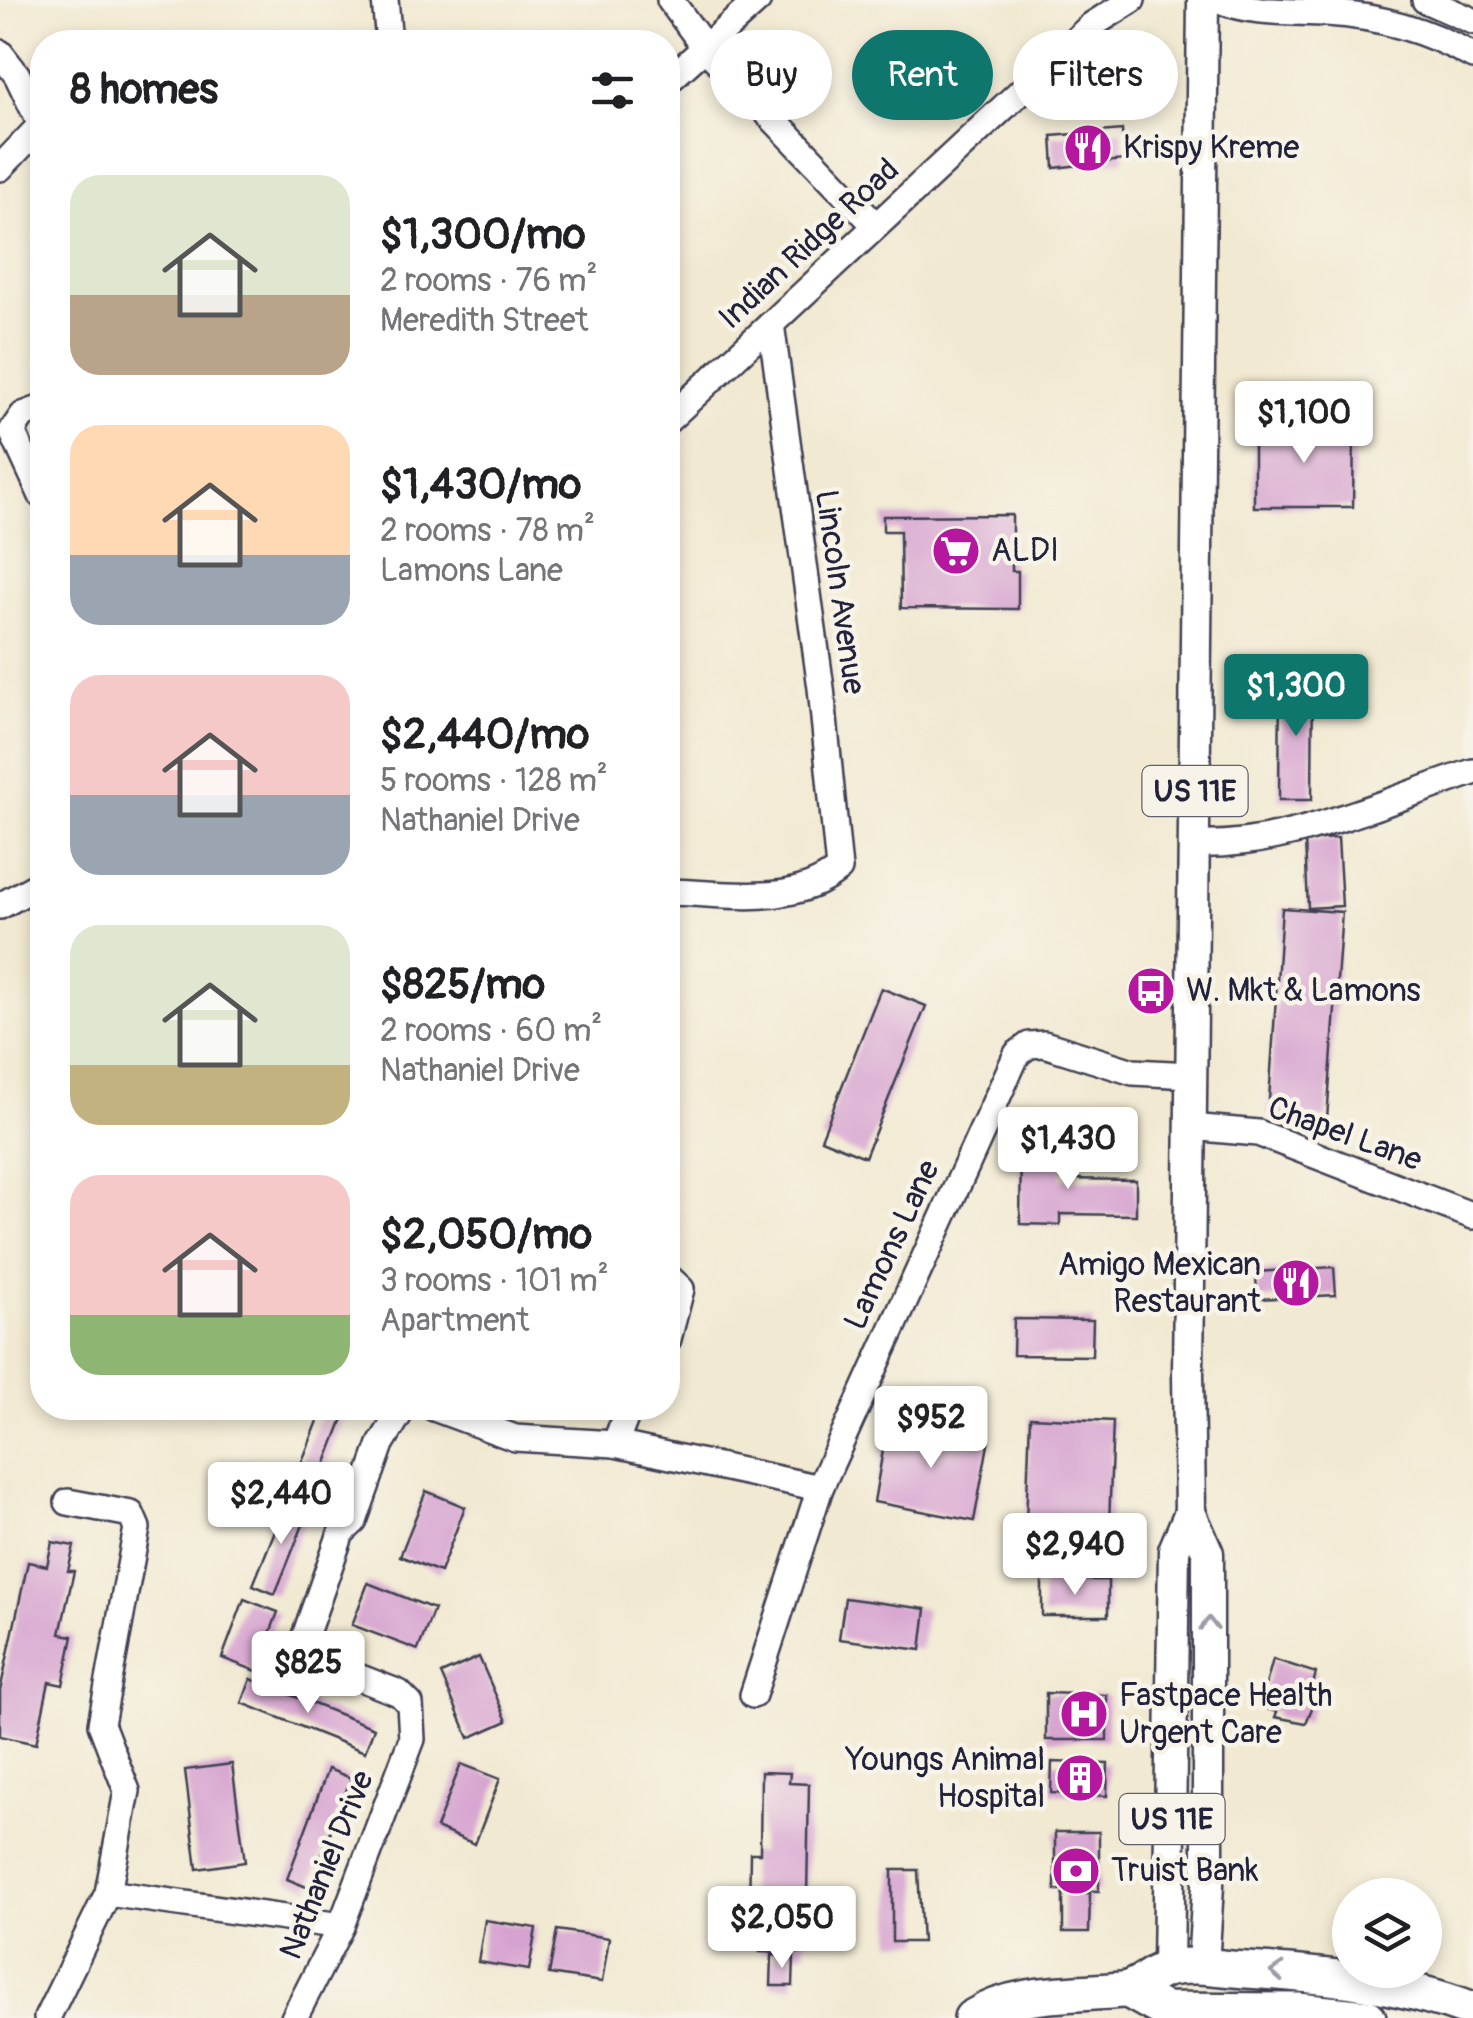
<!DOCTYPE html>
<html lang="en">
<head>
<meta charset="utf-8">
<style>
	:root { --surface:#fff; --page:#f2f2f2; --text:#202124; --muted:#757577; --accent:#0f766e }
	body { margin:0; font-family:Pangolin,sans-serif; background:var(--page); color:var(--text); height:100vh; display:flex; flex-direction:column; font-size:38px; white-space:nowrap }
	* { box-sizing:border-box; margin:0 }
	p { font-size:32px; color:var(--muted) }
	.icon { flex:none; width:55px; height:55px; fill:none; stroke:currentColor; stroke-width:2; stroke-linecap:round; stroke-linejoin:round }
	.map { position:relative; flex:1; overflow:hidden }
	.drawer { position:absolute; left:30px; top:30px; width:650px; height:1390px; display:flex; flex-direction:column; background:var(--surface); border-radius:40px; box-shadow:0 5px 15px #0003 }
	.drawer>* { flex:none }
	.hud { position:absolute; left:710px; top:30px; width:612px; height:90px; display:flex; gap:20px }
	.buttons { position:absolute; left:1332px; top:1878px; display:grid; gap:20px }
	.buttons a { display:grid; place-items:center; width:110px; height:110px; border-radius:50%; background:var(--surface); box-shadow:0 5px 15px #0003; font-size:50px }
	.price { position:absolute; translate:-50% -85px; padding:0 22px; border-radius:10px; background:#fff; color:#222; font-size:32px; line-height:65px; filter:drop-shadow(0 2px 5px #0008) }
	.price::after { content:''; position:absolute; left:50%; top:60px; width:30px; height:22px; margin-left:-15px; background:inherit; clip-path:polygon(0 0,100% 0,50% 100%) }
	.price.on { background:var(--accent); color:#fff }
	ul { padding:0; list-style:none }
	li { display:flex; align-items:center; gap:30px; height:250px; padding:0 40px }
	li span { display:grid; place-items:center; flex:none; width:280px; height:200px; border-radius:30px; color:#555 }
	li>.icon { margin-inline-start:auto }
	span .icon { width:120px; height:120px; fill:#fffc; stroke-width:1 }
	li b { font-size:42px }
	h2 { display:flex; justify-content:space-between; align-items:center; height:120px; padding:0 40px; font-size:42px }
	.chip { padding:0 35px; border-radius:45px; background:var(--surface); box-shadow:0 5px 15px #0003; font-size:35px; line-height:90px }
	.chip.on { background:var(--accent); color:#fff }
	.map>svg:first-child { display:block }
	.building { fill:#d6a2d0 }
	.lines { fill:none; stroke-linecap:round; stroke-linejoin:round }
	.minor-casing { stroke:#414052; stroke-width:30 }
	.major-casing { stroke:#414052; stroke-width:35 }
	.highway-casing { stroke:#414052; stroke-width:40 }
	.minor { stroke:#fff; stroke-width:25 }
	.major { stroke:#fff; stroke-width:30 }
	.highway { stroke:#fff; stroke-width:35 }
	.oneway { stroke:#9c9ca7 }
	.labels { text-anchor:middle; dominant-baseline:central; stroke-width:9; stroke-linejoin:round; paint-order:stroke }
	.shield { fill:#f7f3e8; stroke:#62616f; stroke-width:2.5 }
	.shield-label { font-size:30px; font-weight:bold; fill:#22223b }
	.poi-label { font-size:32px; fill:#22223b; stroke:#f7f3e8; text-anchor:start }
	.street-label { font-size:32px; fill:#22223b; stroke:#f7f3e8 }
</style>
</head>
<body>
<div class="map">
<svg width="1473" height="2018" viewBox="0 0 1473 2018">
	<rect width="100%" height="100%" fill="#f7f3e8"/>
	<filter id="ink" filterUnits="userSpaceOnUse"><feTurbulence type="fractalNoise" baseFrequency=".01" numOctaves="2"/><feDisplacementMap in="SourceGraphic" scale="20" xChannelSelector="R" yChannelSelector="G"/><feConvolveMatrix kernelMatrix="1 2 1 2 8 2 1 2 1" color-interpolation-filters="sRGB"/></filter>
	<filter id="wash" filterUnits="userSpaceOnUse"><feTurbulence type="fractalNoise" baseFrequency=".0048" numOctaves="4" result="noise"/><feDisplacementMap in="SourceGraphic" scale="40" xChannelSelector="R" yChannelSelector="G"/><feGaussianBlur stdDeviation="2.25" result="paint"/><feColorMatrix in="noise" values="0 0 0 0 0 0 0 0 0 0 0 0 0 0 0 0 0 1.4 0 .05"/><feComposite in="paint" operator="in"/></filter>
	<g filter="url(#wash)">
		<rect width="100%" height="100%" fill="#f1e9d1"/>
		<g id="blocks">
			<g class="building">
				<path d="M1122 130 1124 160 1054 168 1052 136Z"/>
				<path d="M1254 425 1354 426 1353 507H1254Z"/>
				<path d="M1012 515V571H1018V609L901 608 900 531H883V516Z"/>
				<path d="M1280 678H1313L1312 800H1279Z"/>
				<path d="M1338 838 1342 906 1308 908 1305 840Z"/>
				<path d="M1282 908 1342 912 1327 1119 1268 1115Z"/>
				<path d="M881 988 926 1006 865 1157 821 1139Z"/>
				<path d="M1021 1151 1062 1152 1061 1179 1136 1180V1215L1060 1214V1225L1020 1224Z"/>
				<path d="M1334 1267 1336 1295 1257 1299 1256 1272Z"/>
				<path d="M1014 1319 1093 1320 1092 1356 1013 1355Z"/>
				<path d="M323 1408 346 1411 313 1496 292 1487Z"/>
				<path d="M1030 1417 1113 1421 1108 1550 1025 1549Z"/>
				<path d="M888 1421 989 1439 974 1521 874 1502Z"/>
				<path d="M426 1491 465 1507 440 1572 400 1556Z"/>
				<path d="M287 1501 309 1510 275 1594 253 1585Z"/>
				<path d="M52 1542 74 1546 68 1571H74L60 1634 73 1636 63 1685 49 1682 36 1744 0 1736V1691L28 1562 47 1566Z"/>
				<rect x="1042" y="1580" width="66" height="36"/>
				<path d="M368 1583 434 1609 418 1650 352 1625Z"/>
				<path d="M845 1598 926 1609 921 1650 839 1639Z"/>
				<path d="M244 1599 278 1612 256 1671 222 1658Z"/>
				<path d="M479 1657 507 1721 469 1738 441 1674Z"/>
				<path d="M1273 1659 1316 1673 1313 1684 1321 1686 1306 1723 1275 1717 1277 1712 1260 1707Z"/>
				<path d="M251 1679 374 1728 365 1752 242 1703Z"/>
				<path d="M1046 1693 1107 1695V1740H1046Z"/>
				<path d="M1052 1762 1108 1764 1107 1796 1051 1793Z"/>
				<path d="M232 1764 245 1862 197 1869 185 1770Z"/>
				<path d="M461 1764 500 1779 475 1844 436 1828Z"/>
				<path d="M328 1769 351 1778 309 1888 287 1879Z"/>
				<path d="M761 1772 790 1773 789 1783 809 1784 806 1953 760 1952V1914H749L750 1853H760Z"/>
				<path d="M1055 1832H1099V1891L1055 1890Z"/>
				<path d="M892 1870H918L922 1942H892Z"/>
				<path d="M1063 1893H1090L1089 1932H1063Z"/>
				<path d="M485 1920 536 1928 529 1970 478 1962Z"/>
				<path d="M557 1930 609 1938 602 1982 549 1974Z"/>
				<path d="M772 1955 794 1956 793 1986H771Z"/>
			</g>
		</g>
	</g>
	<g filter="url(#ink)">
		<use href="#blocks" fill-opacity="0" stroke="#414052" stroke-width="2.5"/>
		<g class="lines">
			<g class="minor-casing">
				<g id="minor">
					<path d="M385 0 389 42"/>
					<path d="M670 0 706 49 875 225"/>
					<path d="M1219 0C1254 14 1288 11 1326 13 1379 16 1427 30 1473 56"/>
					<path d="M1425 0 1473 21"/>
					<path d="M0 53 17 75 42 127"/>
					<path d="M668 81 758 0"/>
					<path d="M0 168 41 125"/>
					<path d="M42 408 23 415 12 431 42 496"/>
					<path d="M668 420 1092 25 1132 0"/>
					<path d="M1194 844C1284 849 1387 800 1473 772"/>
					<path d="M668 892C725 893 792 908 839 869L821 688 771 324"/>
					<path d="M0 906 42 883"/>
					<path d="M1191 1127 1258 1133 1473 1216"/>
					<path d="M668 1277 681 1289 668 1339"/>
					<path d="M434 1408 515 1438 615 1444 820 1488"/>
					<path d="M615 1444 629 1408"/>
					<path d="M753 1695 820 1488 1017 1054 1029 1045 1044 1044 1133 1072 1191 1075"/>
					<path d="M108 1893 341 1926"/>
					<path d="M47 2018 108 1893 127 1791 101 1724 137 1528 131 1514 68 1502"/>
					<path d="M294 2018 341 1926 412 1739 410 1704 399 1693 304 1656V1639L341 1533 354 1521 381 1444 403 1408"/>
				</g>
			</g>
			<g class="major-casing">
				<g id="major">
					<path d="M1203 0 1188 1374 1190 1512 1208 1553V1886L1203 1966"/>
					<path d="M1168 1968 1174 1550 1190 1512"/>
				</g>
			</g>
			<g class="highway-casing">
				<g id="highway">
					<path d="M1128 1990 1164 2010 1298 2011 1368 2018"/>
					<path d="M972 2018C1018 1990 1071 1995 1122 1990 1140 1988 1153 1971 1170 1968 1195 1963 1222 1969 1247 1970 1325 1975 1399 1982 1473 2010"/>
				</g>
			</g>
			<use href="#minor" class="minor"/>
			<use href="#major" class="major"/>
			<use href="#highway" class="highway"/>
		</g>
		<defs><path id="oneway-chevron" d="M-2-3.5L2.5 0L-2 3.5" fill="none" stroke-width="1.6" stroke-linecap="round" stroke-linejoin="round" transform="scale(2.5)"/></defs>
		<g class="oneway">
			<use href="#oneway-chevron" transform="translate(1209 1624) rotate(-90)"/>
			<use href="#oneway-chevron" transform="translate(1277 1972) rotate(-177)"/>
		</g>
	</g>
	<defs>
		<g id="restaurant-disc" transform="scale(2.5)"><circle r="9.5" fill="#b5179e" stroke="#f7f3e8"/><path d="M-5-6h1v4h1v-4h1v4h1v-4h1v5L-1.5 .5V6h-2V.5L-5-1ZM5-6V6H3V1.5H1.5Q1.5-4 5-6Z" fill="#fff"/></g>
		<g id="supermarket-disc" transform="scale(2.5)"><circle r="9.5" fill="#b5179e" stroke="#f7f3e8"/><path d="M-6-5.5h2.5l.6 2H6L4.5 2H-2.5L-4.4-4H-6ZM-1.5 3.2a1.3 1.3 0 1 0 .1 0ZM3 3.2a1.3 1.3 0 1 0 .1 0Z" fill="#fff"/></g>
		<g id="bus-disc" transform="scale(2.5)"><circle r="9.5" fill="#b5179e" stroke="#f7f3e8"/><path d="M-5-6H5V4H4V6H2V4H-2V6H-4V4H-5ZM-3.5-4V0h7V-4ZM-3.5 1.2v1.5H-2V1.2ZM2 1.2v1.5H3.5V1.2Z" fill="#fff"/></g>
		<g id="hospital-disc" transform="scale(2.5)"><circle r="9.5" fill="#b5179e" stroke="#f7f3e8"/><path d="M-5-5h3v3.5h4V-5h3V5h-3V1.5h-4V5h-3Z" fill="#fff"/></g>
		<g id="building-disc" transform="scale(2.5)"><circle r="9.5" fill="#b5179e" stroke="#f7f3e8"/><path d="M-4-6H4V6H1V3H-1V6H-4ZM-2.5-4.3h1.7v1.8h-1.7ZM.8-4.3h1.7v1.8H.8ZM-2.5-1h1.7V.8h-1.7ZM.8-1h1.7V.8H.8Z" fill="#fff"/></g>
		<g id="bank-disc" transform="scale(2.5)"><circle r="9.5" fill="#b5179e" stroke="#f7f3e8"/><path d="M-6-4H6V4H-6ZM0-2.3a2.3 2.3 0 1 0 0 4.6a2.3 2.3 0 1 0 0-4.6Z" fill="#fff"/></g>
	</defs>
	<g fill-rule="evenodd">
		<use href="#restaurant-disc" x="1088" y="148"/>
		<use href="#supermarket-disc" x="956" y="551"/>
		<use href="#bus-disc" x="1151" y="991"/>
		<use href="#restaurant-disc" x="1296" y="1283"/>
		<use href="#hospital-disc" x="1084" y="1714"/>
		<use href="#building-disc" x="1080" y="1778"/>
		<use href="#bank-disc" x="1076" y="1871"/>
	</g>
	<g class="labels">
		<g class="shield">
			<rect x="1142.5" y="766" width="105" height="50" rx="8"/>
			<rect x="1119.5" y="1794" width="105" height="50" rx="8"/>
		</g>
		<g class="shield-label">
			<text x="1195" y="791">US 11E</text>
			<text x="1172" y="1819">US 11E</text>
		</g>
		<g class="poi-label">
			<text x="1123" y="148">Krispy Kreme</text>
			<text x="991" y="551">ALDI</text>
			<text x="1186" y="991">W. Mkt &amp; Lamons</text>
			<text x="1261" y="1265" text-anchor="end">Amigo Mexican<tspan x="1261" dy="37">Restaurant</tspan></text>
			<text x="1119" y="1696">Fastpace Health<tspan x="1119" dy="37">Urgent Care</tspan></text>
			<text x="1045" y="1760" text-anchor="end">Youngs Animal<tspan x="1045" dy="37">Hospital</tspan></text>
			<text x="1111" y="1871">Truist Bank</text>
		</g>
		<g class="street-label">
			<text transform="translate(809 244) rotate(-43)">Indian Ridge Road</text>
			<text transform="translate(840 592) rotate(82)">Lincoln Avenue</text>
			<text transform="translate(1345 1134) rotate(20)">Chapel Lane</text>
			<text transform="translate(892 1245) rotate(-65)">Lamons Lane</text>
			<text transform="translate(327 1865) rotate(-68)">Nathaniel Drive</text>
		</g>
	</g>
</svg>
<div class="buttons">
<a><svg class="icon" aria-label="layers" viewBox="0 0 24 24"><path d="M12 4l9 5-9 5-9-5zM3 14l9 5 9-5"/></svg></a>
</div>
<b class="price" style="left:1304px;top:466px">$1,100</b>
<b class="price on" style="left:1296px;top:739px">$1,300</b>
<b class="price" style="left:1068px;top:1192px">$1,430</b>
<b class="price" style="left:931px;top:1471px">$952</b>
<b class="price" style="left:281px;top:1547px">$2,440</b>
<b class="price" style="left:1075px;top:1598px">$2,940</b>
<b class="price" style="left:308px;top:1716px">$825</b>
<b class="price" style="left:782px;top:1971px">$2,050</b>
<div class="hud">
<a class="chip">Buy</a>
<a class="chip on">Rent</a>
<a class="chip">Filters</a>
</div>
<section class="drawer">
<h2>8 homes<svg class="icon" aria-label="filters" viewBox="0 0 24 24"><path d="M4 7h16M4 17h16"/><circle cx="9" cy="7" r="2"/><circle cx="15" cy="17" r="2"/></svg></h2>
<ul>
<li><span style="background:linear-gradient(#dfe7d0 60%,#b9a48a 0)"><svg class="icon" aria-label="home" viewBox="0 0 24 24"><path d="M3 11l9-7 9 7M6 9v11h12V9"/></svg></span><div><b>$1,300/mo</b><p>2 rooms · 76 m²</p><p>Meredith Street</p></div></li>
<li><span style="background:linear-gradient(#ffd9b3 65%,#9aa5b1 0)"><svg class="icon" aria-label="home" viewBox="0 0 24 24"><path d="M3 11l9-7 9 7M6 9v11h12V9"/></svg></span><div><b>$1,430/mo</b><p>2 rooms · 78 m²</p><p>Lamons Lane</p></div></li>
<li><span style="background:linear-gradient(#f6c9c9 60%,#9aa5b1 0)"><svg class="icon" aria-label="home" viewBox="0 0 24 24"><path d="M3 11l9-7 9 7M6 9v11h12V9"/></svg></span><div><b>$2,440/mo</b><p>5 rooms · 128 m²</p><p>Nathaniel Drive</p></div></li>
<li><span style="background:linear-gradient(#dfe7d0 70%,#c2b280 0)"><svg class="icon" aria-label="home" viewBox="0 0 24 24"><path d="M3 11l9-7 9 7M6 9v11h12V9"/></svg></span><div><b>$825/mo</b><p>2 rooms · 60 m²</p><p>Nathaniel Drive</p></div></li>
<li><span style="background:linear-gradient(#f6c9c9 70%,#8fb573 0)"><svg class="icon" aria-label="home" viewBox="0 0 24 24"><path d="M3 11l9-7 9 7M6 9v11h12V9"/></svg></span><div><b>$2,050/mo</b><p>3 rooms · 101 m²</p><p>Apartment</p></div></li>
</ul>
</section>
</div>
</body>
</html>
